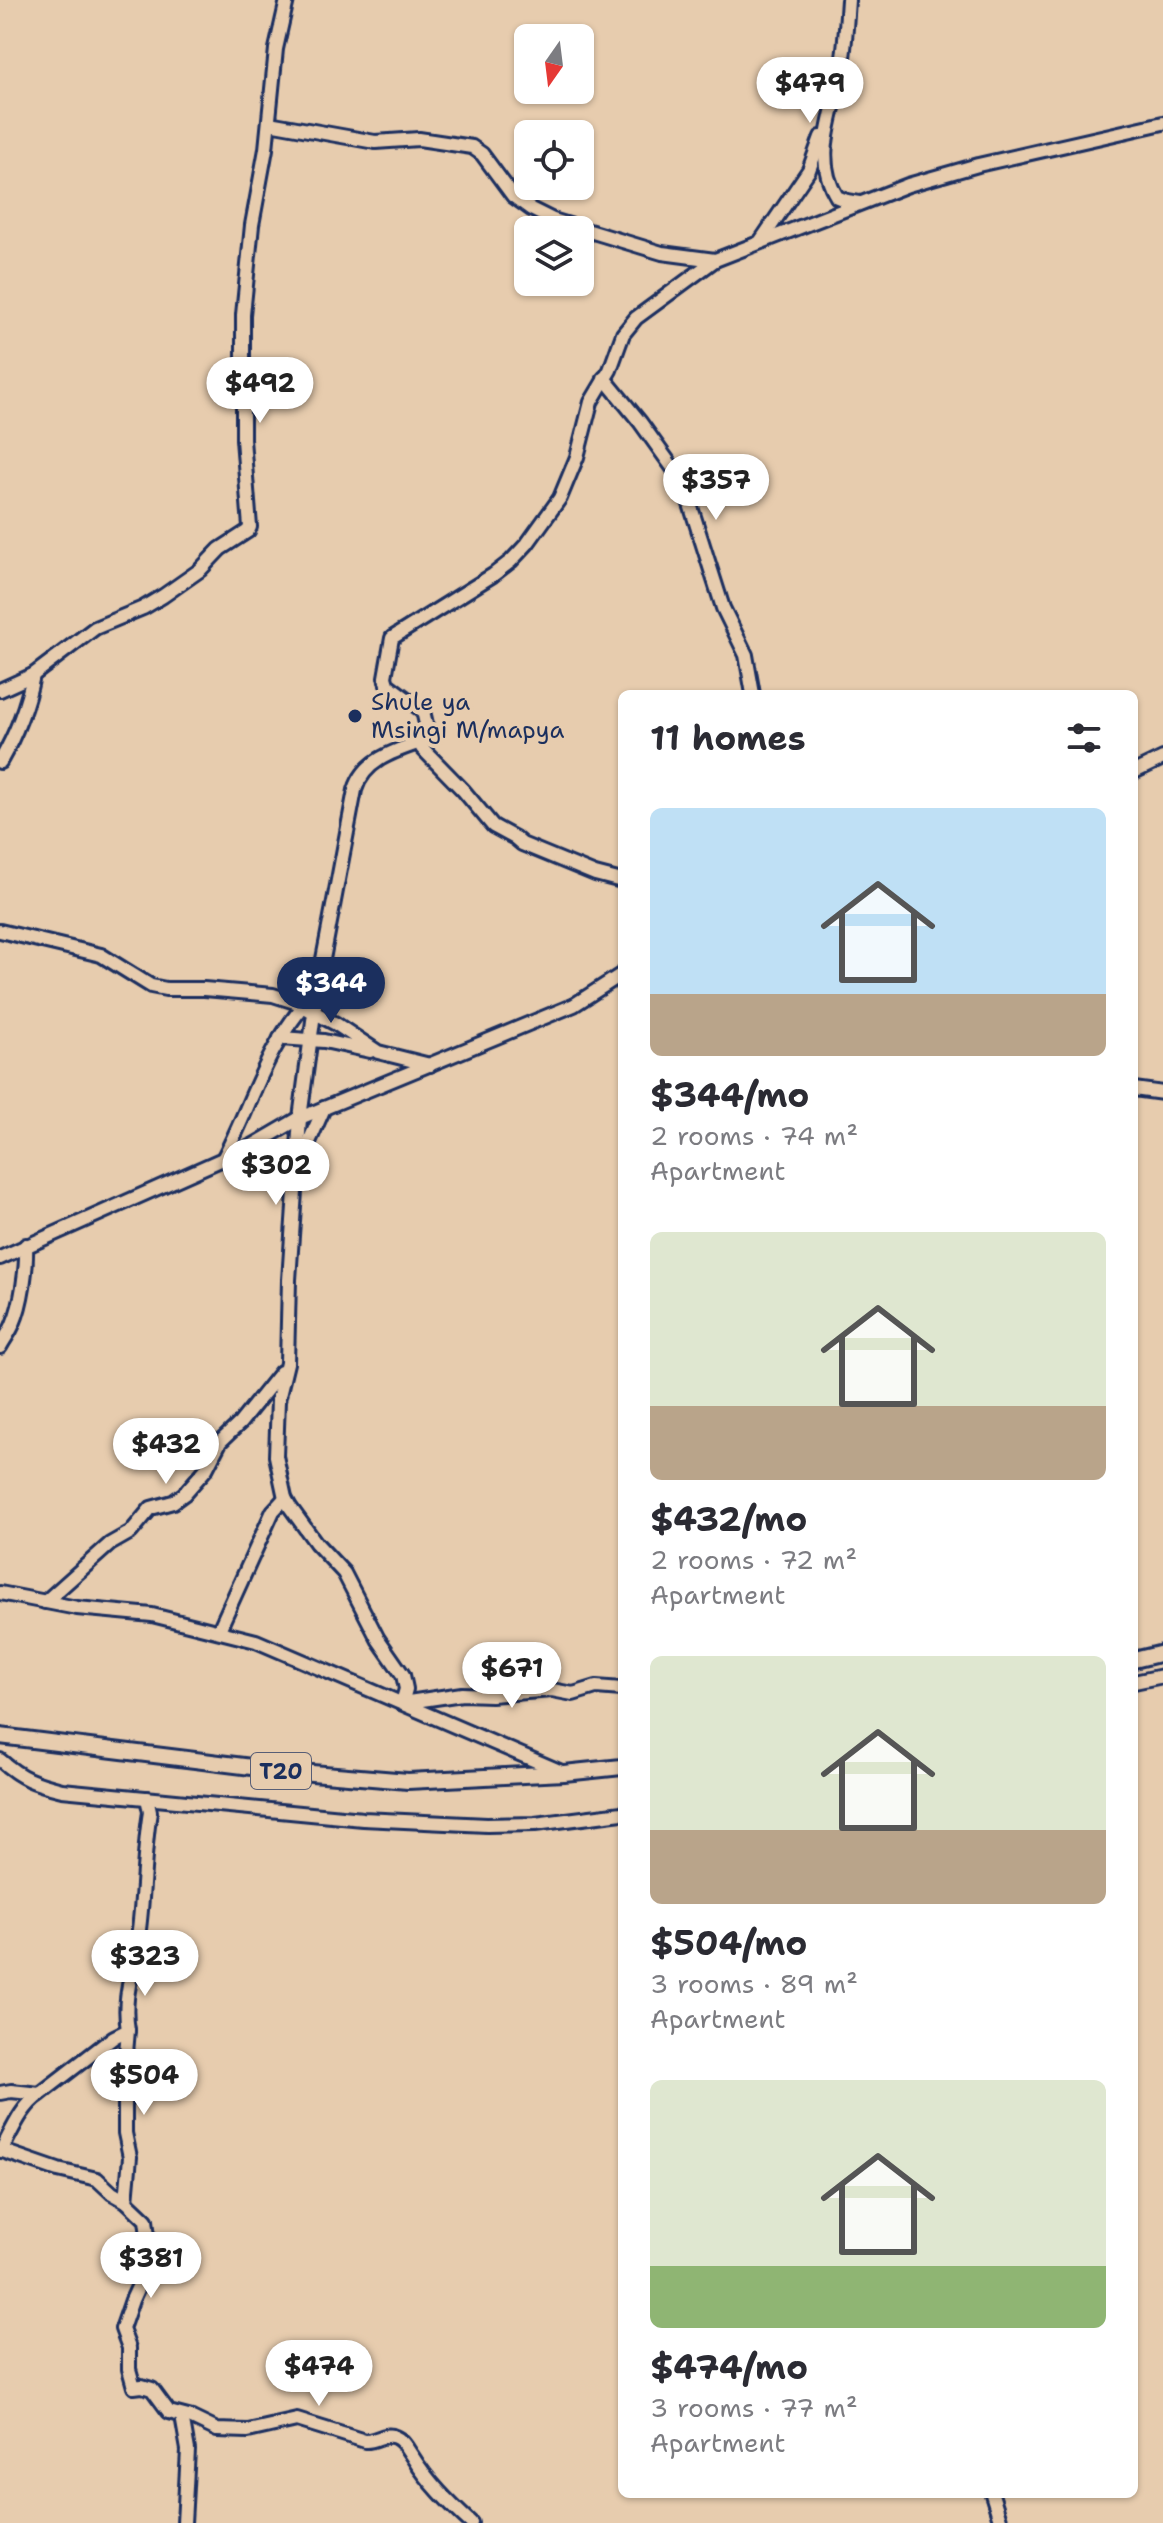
<!DOCTYPE html>
<html lang="en">
<head>
<meta charset="utf-8">
<style>
	:root { --surface:#fff; --page:#f7f7f7; --text:#2b2b33; --muted:#7c7c81; --accent:#1b2f5e }
	body { margin:0; font-family:"Shantell Sans",sans-serif; background:var(--page); color:var(--text); height:100vh; display:flex; flex-direction:column; font-size:30px; white-space:nowrap }
	* { box-sizing:border-box; margin:0 }
	p { font-size:26px; color:var(--muted) }
	.icon { flex:none; width:44px; height:44px; fill:none; stroke:currentColor; stroke-width:2; stroke-linecap:round; stroke-linejoin:round }
	.map { position:relative; flex:1; overflow:hidden }
	.details { position:absolute; left:618px; top:690px; width:520px; height:1808px; display:flex; flex-direction:column; background:var(--surface); border-radius:12px; box-shadow:0 2px 6px #0004 }
	.details>* { flex:none }
	.needle { width:52px; rotate:194deg }
	.buttons { position:absolute; left:514px; top:24px; display:grid; gap:16px }
	.buttons a { display:grid; place-items:center; width:80px; height:80px; border-radius:12px; background:var(--surface); box-shadow:0 2px 6px #0004; font-size:40px }
	.price { position:absolute; translate:-50% -68px; padding:0 18px; border-radius:28px; background:#fff; color:#222; font-size:26px; line-height:52px; filter:drop-shadow(0 2px 4px #0008) }
	.price::after { content:''; position:absolute; left:50%; top:48px; width:24px; height:18px; margin-left:-12px; background:inherit; clip-path:polygon(0 0,100% 0,50% 100%) }
	.price.selected { background:var(--accent); color:#fff }
	ul { padding:0; list-style:none }
	li { display:grid; align-content:center; gap:16px; height:424px; padding:0 32px }
	li span { display:grid; place-items:center; height:248px; border-radius:12px; color:#555 }
	li>.icon { margin-inline-start:auto }
	span .icon { width:144px; height:144px; fill:#fffc; stroke-width:1 }
	li b { font-size:34px }
	h2 { display:flex; justify-content:space-between; align-items:center; height:96px; padding:0 32px; font-size:34px }
	.map>svg:first-child { display:block }
	.lines { fill:none; stroke-linecap:round; stroke-linejoin:round }
	.minor-casing { stroke:#1b2f5e; stroke-width:18 }
	.major-casing { stroke:#1b2f5e; stroke-width:20 }
	.minor { stroke:#e7ccae; stroke-width:12 }
	.major { stroke:#e7ccae; stroke-width:14 }
	.poi-dot { fill:#1b2f5e; stroke:#e7ccae; stroke-width:3 }
	.labels { text-anchor:middle; dominant-baseline:central; stroke-width:8; stroke-linejoin:round; paint-order:stroke }
	.shield { fill:#e7ccae; stroke:#585e76; stroke-width:2 }
	.shield-label { font-size:22px; font-weight:bold; fill:#1b2f5e }
	.poi-label { font-size:24px; fill:#1b2f5e; stroke:#e7ccae; text-anchor:start }
</style>
</head>
<body>
<div class="map">
<svg width="1163" height="2523" viewBox="0 0 1163 2523">
	<rect width="100%" height="100%" fill="#e7ccae"/>
	<filter id="ink" filterUnits="userSpaceOnUse"><feTurbulence type="fractalNoise" baseFrequency=".0125" numOctaves="2"/><feDisplacementMap in="SourceGraphic" scale="16" xChannelSelector="R" yChannelSelector="G"/><feConvolveMatrix kernelMatrix="1 2 1 2 8 2 1 2 1" color-interpolation-filters="sRGB"/></filter>
	<g filter="url(#ink)">
		<g class="lines">
			<g class="minor-casing">
				<g id="minor">
					<path d="M848 0C846 27 845 55 839 81 832 121 813 159 837 197L847 201 859 203"/>
					<path d="M269 123 375 142 419 139 472 147 482 154 513 196 531 209 553 220 662 253 715 260"/>
					<path d="M760 242 809 170 821 137"/>
					<path d="M604 378 640 422 683 482 723 608 746 655 753 694"/>
					<path d="M0 690 33 675 95 628 143 608 163 596 200 570 220 549 248 531 250 527 243 439V315L252 225 266 149 276 49 287 0"/>
					<path d="M421 742C394 751 364 760 355 790L317 991 300 1118 289 1280 287 1363 278 1400 276 1456 285 1498 290 1507 316 1543 344 1573 378 1639 403 1675 406 1689 402 1703 462 1694 491 1695 552 1690 573 1694 596 1687 622 1689"/>
					<path d="M0 762C16 734 27 707 33 675"/>
					<path d="M1134 772 1163 758"/>
					<path d="M622 881 595 874 522 844 515 838 493 826 463 790 422 748 426 724 423 711 387 684 385 677 392 638 493 575 511 561 527 544 560 498 577 457 591 402 610 370 623 334 636 318 715 260 908 185 978 165 1163 123"/>
					<path d="M0 931 101 955 151 986 166 989H204L273 995 295 1002 336 1024 378 1052 430 1065"/>
					<path d="M280 1038 324 1041 370 1051"/>
					<path d="M1134 1089 1163 1093"/>
					<path d="M223 1159C251 1106 266 1046 308 1001"/>
					<path d="M301 1160 324 1108"/>
					<path d="M0 1258 252 1146 300 1118 574 1005 622 974"/>
					<path d="M0 1347C4 1339 10 1332 13 1324 22 1304 27 1267 26 1245"/>
					<path d="M0 1593 77 1608 152 1615 256 1641 564 1773"/>
					<path d="M45 1602 110 1544 131 1532 151 1508 173 1502 184 1494 206 1469 220 1442 240 1423 281 1372"/>
					<path d="M219 1630 273 1511 285 1498"/>
					<path d="M1134 1682 1163 1676"/>
					<path d="M0 1760C22 1779 34 1783 62 1790L363 1819 487 1825 535 1824 622 1813"/>
					<path d="M0 2093 11 2091 40 2094 114 2037 128 2030C122 1996 134 1971 138 1937 144 1896 143 1854 150 1812L147 1798"/>
					<path d="M0 2150 58 2170 97 2179 112 2193 126 2201 146 2220 148 2236 141 2263 143 2276 132 2300 122 2329 129 2348V2369L134 2387 142 2386 152 2389 169 2412 192 2418 217 2430 248 2431 297 2420 365 2441C376 2442 385 2432 395 2437 403 2440 407 2449 412 2456 428 2482 448 2502 471 2523"/>
					<path d="M1 2151C12 2131 21 2107 40 2094"/>
					<path d="M126 2201 130 2157 125 2133V2065L128 2030"/>
					<path d="M182 2416 188 2450 184 2523"/>
					<path d="M992 2494 1001 2523"/>
				</g>
			</g>
			<g class="major-casing">
				<g id="major">
					<path d="M1134 1660 1163 1653"/>
					<path d="M0 1736 276 1770 408 1781 564 1773 622 1767"/>
				</g>
			</g>
			<use href="#minor" class="minor"/>
			<use href="#major" class="major"/>
		</g>
	</g>
	<circle class="poi-dot" cx="355" cy="716" r="8"/>
	<g class="labels">
		<rect class="shield" x="251" y="1753" width="60" height="36" rx="6"/>
		<g class="shield-label">
			<text x="281" y="1771">T20</text>
		</g>
		<g class="poi-label">
			<text x="371" y="702">Shule ya<tspan x="371" dy="28">Msingi M/mapya</tspan></text>
		</g>
	</g>
</svg>
<div class="buttons">
<a><svg class="needle" viewBox="-14 -14 28 28"><path d="M0-13l5 13h-10z" fill="#e53935"/><path d="M0 13l5-13h-10z" fill="#7c7c81"/></svg></a>
<a><svg class="icon" aria-label="locate" viewBox="0 0 24 24"><circle cx="12" cy="12" r="6"/><path d="M12 2v4M12 18v4M2 12h4M18 12h4"/></svg></a>
<a><svg class="icon" aria-label="layers" viewBox="0 0 24 24"><path d="M12 4l9 5-9 5-9-5zM3 14l9 5 9-5"/></svg></a>
</div>
<b class="price" style="left:810px;top:125px">$479</b>
<b class="price" style="left:260px;top:425px">$492</b>
<b class="price" style="left:716px;top:522px">$357</b>
<b class="price selected" style="left:331px;top:1025px">$344</b>
<b class="price" style="left:276px;top:1207px">$302</b>
<b class="price" style="left:166px;top:1486px">$432</b>
<b class="price" style="left:512px;top:1710px">$671</b>
<b class="price" style="left:145px;top:1998px">$323</b>
<b class="price" style="left:144px;top:2117px">$504</b>
<b class="price" style="left:151px;top:2300px">$381</b>
<b class="price" style="left:319px;top:2408px">$474</b>
<section class="details">
<h2>11 homes<svg class="icon" aria-label="filters" viewBox="0 0 24 24"><path d="M4 7h16M4 17h16"/><circle cx="9" cy="7" r="2"/><circle cx="15" cy="17" r="2"/></svg></h2>
<ul>
<li><span style="background:linear-gradient(#bfe0f5 75%,#b9a48a 0)"><svg class="icon" aria-label="home" viewBox="0 0 24 24"><path d="M3 11l9-7 9 7M6 9v11h12V9"/></svg></span><div><b>$344/mo</b><p>2 rooms · 74 m²</p><p>Apartment</p></div></li>
<li><span style="background:linear-gradient(#dfe7d0 70%,#b9a48a 0)"><svg class="icon" aria-label="home" viewBox="0 0 24 24"><path d="M3 11l9-7 9 7M6 9v11h12V9"/></svg></span><div><b>$432/mo</b><p>2 rooms · 72 m²</p><p>Apartment</p></div></li>
<li><span style="background:linear-gradient(#dfe7d0 70%,#b9a48a 0)"><svg class="icon" aria-label="home" viewBox="0 0 24 24"><path d="M3 11l9-7 9 7M6 9v11h12V9"/></svg></span><div><b>$504/mo</b><p>3 rooms · 89 m²</p><p>Apartment</p></div></li>
<li><span style="background:linear-gradient(#dfe7d0 75%,#8fb573 0)"><svg class="icon" aria-label="home" viewBox="0 0 24 24"><path d="M3 11l9-7 9 7M6 9v11h12V9"/></svg></span><div><b>$474/mo</b><p>3 rooms · 77 m²</p><p>Apartment</p></div></li>
</ul>
</section>
</div>
</body>
</html>
